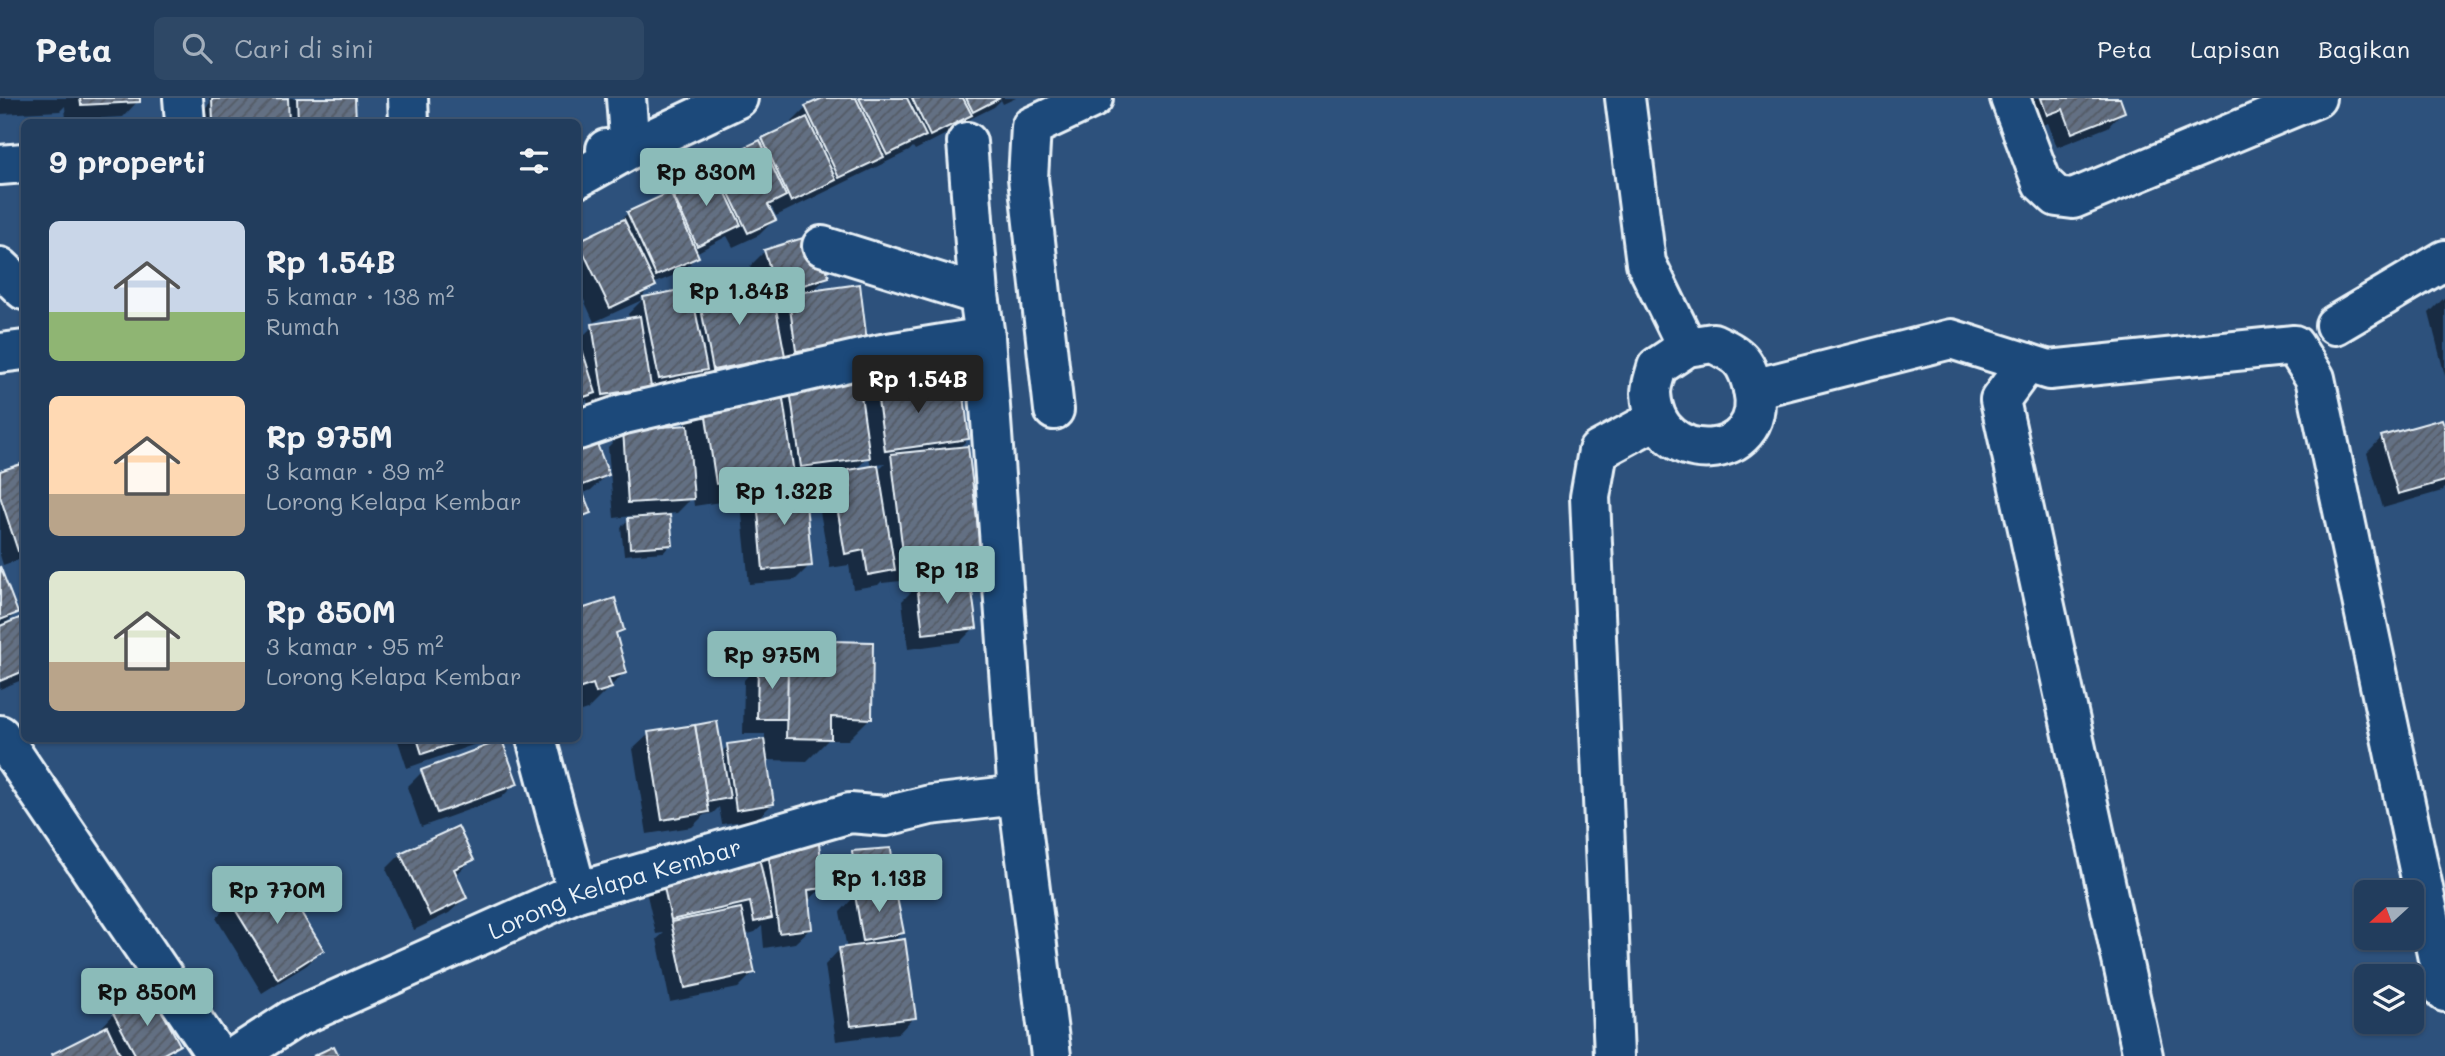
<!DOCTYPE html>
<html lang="id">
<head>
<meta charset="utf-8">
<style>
	:root { --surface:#223d5d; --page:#2e4866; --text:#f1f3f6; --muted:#a2aebc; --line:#3f5672; --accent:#8bbbb9 }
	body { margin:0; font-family:Mali,sans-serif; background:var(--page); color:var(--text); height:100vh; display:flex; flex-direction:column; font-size:26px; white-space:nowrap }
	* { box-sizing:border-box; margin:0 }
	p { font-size:23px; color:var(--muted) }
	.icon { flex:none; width:38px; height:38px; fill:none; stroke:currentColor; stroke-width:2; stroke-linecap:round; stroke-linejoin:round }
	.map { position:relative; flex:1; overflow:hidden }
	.details { position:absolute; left:21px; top:21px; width:560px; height:623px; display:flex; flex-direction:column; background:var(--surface); border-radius:10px; box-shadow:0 2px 5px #0004,0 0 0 2px var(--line) }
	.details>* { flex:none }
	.needle { width:46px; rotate:249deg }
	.tools { position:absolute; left:2354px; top:782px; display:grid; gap:14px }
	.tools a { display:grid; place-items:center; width:70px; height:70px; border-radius:10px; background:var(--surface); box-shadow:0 2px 5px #0004,0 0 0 2px var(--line); font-size:35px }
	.price { position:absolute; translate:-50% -60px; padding:0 16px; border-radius:7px; background:var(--accent); color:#111; font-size:23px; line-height:46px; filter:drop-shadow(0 2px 4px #0008) }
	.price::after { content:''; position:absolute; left:50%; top:42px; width:21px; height:16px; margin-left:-10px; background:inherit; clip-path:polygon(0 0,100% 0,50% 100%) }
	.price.current { background:#222; color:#fff }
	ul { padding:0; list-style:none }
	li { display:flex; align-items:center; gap:21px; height:175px; padding:0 28px }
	li span { display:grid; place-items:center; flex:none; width:196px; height:140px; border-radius:10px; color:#555 }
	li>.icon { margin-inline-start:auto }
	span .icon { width:84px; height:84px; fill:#fffc; stroke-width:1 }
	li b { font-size:30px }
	h2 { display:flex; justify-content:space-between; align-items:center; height:84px; padding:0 28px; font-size:30px }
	header { display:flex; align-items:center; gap:42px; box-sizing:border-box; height:98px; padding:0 35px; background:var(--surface); border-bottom:2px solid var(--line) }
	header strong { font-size:33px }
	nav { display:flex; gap:38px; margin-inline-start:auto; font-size:24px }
	.search { width:490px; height:63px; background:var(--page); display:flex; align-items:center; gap:18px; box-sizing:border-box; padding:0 24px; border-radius:10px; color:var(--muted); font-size:26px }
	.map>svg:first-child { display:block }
	.shadow { fill:#0007; fill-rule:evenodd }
	.building { fill:url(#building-hatch); stroke:#e8f1f8; stroke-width:2 }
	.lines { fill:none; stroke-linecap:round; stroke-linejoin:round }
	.minor-casing { stroke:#e8f1f8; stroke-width:44 }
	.minor { stroke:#1f4a7a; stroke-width:38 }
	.labels { text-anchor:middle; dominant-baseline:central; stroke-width:5; stroke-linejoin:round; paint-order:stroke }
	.street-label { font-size:24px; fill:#e8f1f8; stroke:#1f4a7a }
</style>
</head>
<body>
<header>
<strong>Peta</strong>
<div class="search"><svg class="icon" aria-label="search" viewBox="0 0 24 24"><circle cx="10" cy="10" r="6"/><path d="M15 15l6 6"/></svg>Cari di sini</div>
<nav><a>Peta</a><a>Lapisan</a><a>Bagikan</a></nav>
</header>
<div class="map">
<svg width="2445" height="958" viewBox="0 0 2445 958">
	<defs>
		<pattern id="building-hatch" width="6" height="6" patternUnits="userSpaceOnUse" patternTransform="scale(1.75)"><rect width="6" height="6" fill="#636f83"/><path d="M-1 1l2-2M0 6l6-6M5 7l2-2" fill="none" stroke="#535a64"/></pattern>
	</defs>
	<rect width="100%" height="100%" fill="#2d517c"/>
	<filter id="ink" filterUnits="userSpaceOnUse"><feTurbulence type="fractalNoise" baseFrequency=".0143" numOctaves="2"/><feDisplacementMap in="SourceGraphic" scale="14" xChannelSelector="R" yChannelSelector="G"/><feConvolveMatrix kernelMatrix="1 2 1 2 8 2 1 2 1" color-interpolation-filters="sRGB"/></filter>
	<g filter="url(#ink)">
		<g class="shadow">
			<path d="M0 0H138V3L123 19 66 22 65 8 60 13 0 16Z"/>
			<path d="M209 0H353L354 24H198L197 18 210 5Z"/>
			<path d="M827 0H1016L1003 6 1001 2 994 9 960 26 954 32 915 52 913 49 909 53 776 118 772 110 769 112 774 122 759 137 733 149 727 138 696 155 697 158 682 174 653 186 640 201 690 192 691 199 698 192 742 208 761 205 750 168 765 153 827 179 811 195 865 243 588 311 587 301 578 311V243L593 228 630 222 628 216 642 202 594 224 578 189V146L616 127 628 115 669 97 700 81 715 65 792 28 791 25 806 10ZM784 202 774 212 773 206Z"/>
			<path d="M2020 0H2118L2123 13 2108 29 2057 49 2048 25 2032 31Z"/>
			<path d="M2445 199V278L2429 215Z"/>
			<path d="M876 282 916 305 968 341 958 351 979 454 957 477 882 485V483L878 487 853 491 849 467 830 470 819 408 834 394V389L840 382 803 388 810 467 795 482 749 486 741 407 747 400 694 408 693 399 677 415 668 416 671 446 664 454 624 457 621 429 632 418 614 420 608 349 624 333 682 329 705 306 781 296 859 298ZM869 358 871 370 855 373ZM885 365 877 373 876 366Z"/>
			<path d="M2445 336V390L2442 393 2383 410 2367 355 2382 339Z"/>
			<path d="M578 340 607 377 591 392 581 396 589 415 578 424Z"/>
			<path d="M24 367V460L3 467 0 457V375Z"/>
			<path d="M0 473 16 515 2 529 24 520 17 500 24 492V581L0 591Z"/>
			<path d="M917 488 975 529 960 544 908 551 902 503Z"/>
			<path d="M614 502 622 532 615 539 625 574 587 612 578 615V513Z"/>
			<path d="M789 544 870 620 848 642H828L807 663 766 662 772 706 757 721 722 726 719 709 713 715 704 717 692 729 647 736 633 651 649 636 721 655 728 648 765 642V636H743L744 582 759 566H766Z"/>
			<path d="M397 640H493L407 670Z"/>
			<path d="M422 674 516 685 501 700 421 729 407 689Z"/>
			<path d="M768 746 823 789 807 804 811 830 795 845 764 850 762 828 755 834 745 837 753 875 738 890 670 904 657 841 664 835 656 836 647 797 663 782Z"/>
			<path d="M853 755 892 779 884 787 848 790 846 762Z"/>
			<path d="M401 756 472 761 455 778 465 800 449 815 414 832 386 771Z"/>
			<path d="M855 798 902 835 892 845 914 919 899 935 836 943 825 867 840 851H847L840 814Z"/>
			<path d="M231 804 322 852 307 867 262 895 216 820Z"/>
			<path d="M114 916 178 947 167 958H52L100 933 99 932Z"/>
		</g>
		<g class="building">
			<path d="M80 0H140V4L81 7Z"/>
			<path d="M288 0 289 24H213L212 1Z"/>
			<path d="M297 0H355L356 24H298Z"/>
			<path d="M823 0H856L884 59 839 80 805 8Z"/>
			<path d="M859 0H907L926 38 887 57Z"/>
			<path d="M912 0H963L972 17 930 38Z"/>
			<path d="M966 0H1000L973 14Z"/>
			<path d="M2041 0H2120L2125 14 2072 35 2063 11 2047 17Z"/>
			<path d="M807 19 836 82 791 104 762 40Z"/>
			<path d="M760 42 786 98 768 107 776 122 748 135 714 64Z"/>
			<path d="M715 72 741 127 697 148 671 93Z"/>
			<path d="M670 94 699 159 656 178 627 114Z"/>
			<path d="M624 121 656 188 610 210 578 143Z"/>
			<path d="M816 136 829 179 778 195 764 152Z"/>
			<path d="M738 182 743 206 774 200 785 258 713 272 697 190Z"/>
			<path d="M860 186 867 244 796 253 788 196Z"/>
			<path d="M691 190 707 272 659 281 643 199Z"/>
			<path d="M640 218 651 289 603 297 592 226Z"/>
			<path d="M578 239 596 295 578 301Z"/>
			<path d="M914 275 918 303 964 297 969 341 885 353 875 280Z"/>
			<path d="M858 276 870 360 801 369 789 285Z"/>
			<path d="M782 294 794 376 716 386 704 305Z"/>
			<path d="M2442 321 2445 329V383L2398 396 2381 338Z"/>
			<path d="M688 327 694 401 628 405 623 332Z"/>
			<path d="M592 333 609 377 578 389V339Z"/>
			<path d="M968 348 981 455 904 463 891 356Z"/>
			<path d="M24 365V451L18 453 0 398V373Z"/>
			<path d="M878 367 895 472 868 477 864 452 845 456 834 391 851 389 848 372Z"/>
			<path d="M804 385 812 468 763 472 756 390Z"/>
			<path d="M580 388 591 415 578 420V389Z"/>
			<path d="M670 417 673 447 630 450 628 420Z"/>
			<path d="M0 468 18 515 0 522Z"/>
			<path d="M970 479 977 530 923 536 917 486Z"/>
			<path d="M615 500 624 532 616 535 627 575 608 580 612 590 596 595 593 586 578 591V512Z"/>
			<path d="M24 518V573L0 583V528Z"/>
			<path d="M788 542 873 544 872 621 831 619V641L786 640Z"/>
			<path d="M758 565H788L787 621H757Z"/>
			<path d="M717 623 730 700 707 704 695 627Z"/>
			<path d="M695 627 709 714 662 722 648 634Z"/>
			<path d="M417 640H470L422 656Z"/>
			<path d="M764 641 774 706 736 712 727 646Z"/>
			<path d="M502 642 518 686 437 715 421 672Z"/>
			<path d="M458 728 474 762 454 771 467 800 430 818 400 755Z"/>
			<path d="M818 739 825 790 808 792 812 831 779 835 767 745Z"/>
			<path d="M891 750 894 780 855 783 852 753Z"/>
			<path d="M759 759 772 820 754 824 750 804 671 822 662 780Z"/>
			<path d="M277 775 324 852 278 881 230 803Z"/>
			<path d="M895 789 904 835 863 843 855 797Z"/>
			<path d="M741 810 755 875 685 890 671 824Z"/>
			<path d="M905 841 916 920 851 928 839 850Z"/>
			<path d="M152 894 180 947 160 958H136L113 915Z"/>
			<path d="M107 928 121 958H53L52 956Z"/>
			<path d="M334 948 339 958H313Z"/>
		</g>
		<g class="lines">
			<g class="minor-casing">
				<g id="minor">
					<path d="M183 0 185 24"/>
					<path d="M408 0 409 24"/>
					<path d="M1625 0 1646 165 1687 249"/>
					<path d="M2010 0 2042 85 2057 99 2073 101 2316 0"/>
					<path d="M967 44 979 197 985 239 1018 697 1051 958"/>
					<path d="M606 51H630L626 0"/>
					<path d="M0 67 24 65"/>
					<path d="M578 80 630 51 738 0"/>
					<path d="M822 148 979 197"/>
					<path d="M0 169 24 192"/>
					<path d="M2335 227 2445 162"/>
					<path d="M1713 245C1738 257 1746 261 1753 291 1770 365 1655 374 1651 295 1651 287 1655 277 1657 269L1687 249Z"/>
					<path d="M0 255 24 252"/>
					<path d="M2027 265 2000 302 2143 958"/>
					<path d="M1753 291 1951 241 2049 272 2294 247 2315 280 2445 894"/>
					<path d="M1054 312 1028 80 1031 29 1093 0"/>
					<path d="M578 332 624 316 882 256 985 239"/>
					<path d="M0 637 217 958"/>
					<path d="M536 640 577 794"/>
					<path id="s1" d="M236 958 293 921 577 794 850 715 886 718 930 707 1018 697"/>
					<path d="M1614 958 1590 399 1598 353 1657 321"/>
				</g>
			</g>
			<use href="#minor" class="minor"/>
		</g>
	</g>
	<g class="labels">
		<g class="street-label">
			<text stroke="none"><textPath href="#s1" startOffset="416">Lorong Kelapa Kembar</textPath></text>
		</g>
	</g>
</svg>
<div class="tools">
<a><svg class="needle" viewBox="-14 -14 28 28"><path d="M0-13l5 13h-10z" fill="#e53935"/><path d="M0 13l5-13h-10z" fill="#a2aebc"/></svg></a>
<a><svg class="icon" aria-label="layers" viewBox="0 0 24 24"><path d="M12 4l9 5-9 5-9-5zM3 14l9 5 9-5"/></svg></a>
</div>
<b class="price" style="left:706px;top:110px">Rp 830M</b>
<b class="price" style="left:739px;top:229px">Rp 1.84B</b>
<b class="price current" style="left:918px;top:317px">Rp 1.54B</b>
<b class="price" style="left:784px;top:429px">Rp 1.32B</b>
<b class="price" style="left:947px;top:508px">Rp 1B</b>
<b class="price" style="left:772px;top:593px">Rp 975M</b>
<b class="price" style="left:879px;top:816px">Rp 1.13B</b>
<b class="price" style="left:277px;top:828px">Rp 770M</b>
<b class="price" style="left:147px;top:930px">Rp 850M</b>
<section class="details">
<h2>9 properti<svg class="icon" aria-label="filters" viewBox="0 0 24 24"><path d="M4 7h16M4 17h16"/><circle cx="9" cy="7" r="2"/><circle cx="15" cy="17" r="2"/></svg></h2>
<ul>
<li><span style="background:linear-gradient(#c9d6e8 65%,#8fb573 0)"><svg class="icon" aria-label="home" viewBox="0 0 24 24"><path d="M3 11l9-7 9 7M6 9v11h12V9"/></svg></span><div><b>Rp 1.54B</b><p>5 kamar · 138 m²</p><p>Rumah</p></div></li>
<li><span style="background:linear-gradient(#ffd9b3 70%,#b9a48a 0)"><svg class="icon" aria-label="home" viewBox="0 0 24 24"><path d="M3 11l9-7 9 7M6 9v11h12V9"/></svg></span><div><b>Rp 975M</b><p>3 kamar · 89 m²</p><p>Lorong Kelapa Kembar</p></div></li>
<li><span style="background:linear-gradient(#dfe7d0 65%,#b9a48a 0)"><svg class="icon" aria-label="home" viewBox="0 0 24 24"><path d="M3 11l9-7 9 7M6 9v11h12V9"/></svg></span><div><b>Rp 850M</b><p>3 kamar · 95 m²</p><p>Lorong Kelapa Kembar</p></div></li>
</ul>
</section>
</div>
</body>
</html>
